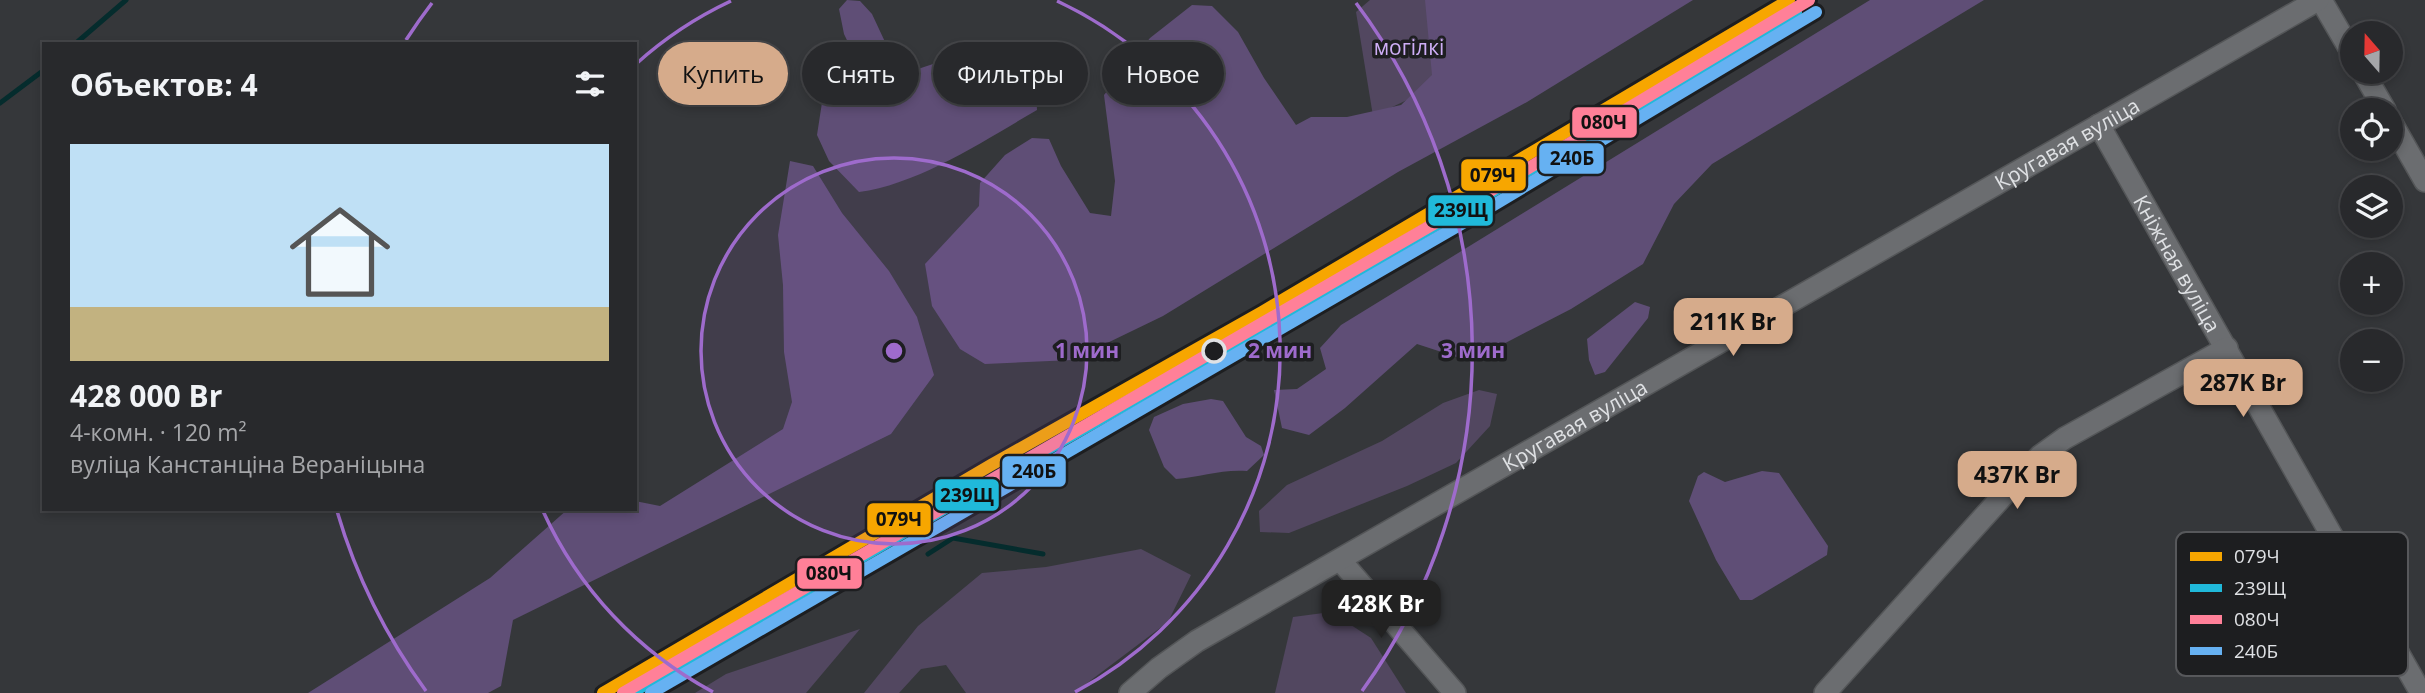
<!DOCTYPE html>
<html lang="ru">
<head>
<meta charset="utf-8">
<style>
	:root { --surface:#28292c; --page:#303134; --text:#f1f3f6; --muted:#a5a6a9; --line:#444548; --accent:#d6ab8b }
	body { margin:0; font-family:"Open Sans",sans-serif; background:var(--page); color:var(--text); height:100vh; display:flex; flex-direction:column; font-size:26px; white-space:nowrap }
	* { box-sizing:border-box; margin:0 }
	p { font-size:23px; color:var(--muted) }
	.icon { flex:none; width:38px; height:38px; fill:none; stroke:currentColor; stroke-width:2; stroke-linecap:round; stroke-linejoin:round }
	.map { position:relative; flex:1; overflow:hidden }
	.details { position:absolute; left:42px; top:42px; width:595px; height:469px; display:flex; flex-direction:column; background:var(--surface); border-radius:0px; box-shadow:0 4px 10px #0003,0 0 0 2px var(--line) }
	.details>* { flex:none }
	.top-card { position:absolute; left:658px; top:42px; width:665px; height:63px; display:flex; gap:14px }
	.needle { width:46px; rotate:340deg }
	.buttons { position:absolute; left:2340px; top:21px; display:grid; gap:14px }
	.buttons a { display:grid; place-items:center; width:63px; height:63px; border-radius:50%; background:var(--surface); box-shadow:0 4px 10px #0003,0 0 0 2px var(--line); font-size:35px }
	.price { position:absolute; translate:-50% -60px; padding:0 16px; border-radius:14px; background:var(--accent); color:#111; font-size:23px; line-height:46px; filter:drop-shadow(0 2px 4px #0008) }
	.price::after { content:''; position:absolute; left:50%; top:42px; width:21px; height:16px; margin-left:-10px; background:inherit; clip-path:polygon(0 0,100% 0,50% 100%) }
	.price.selected { background:#222; color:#fff }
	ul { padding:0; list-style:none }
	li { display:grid; align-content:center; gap:14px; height:371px; padding:0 28px }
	li span { display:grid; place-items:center; height:217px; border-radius:0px; color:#555 }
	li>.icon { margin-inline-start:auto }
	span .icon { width:126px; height:126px; fill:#fffc; stroke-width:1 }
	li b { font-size:30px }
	h2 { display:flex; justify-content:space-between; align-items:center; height:84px; padding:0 28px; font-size:30px }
	.chip { padding:0 24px; border-radius:32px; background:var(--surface); box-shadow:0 4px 10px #0003,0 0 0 2px var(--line); font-size:24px; line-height:63px }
	.chip.selected { background:var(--accent); color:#111 }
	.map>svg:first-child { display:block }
	.green { fill:#524760 }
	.forest { fill:#5f4e76 }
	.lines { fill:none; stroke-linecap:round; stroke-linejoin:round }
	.stream { stroke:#052c2d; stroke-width:5 }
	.minor-casing { stroke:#545658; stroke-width:24 }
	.minor { stroke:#6b6d70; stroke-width:21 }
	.rail-1-casing { stroke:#1d1e20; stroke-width:18 }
	.rail-2-casing { stroke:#1d1e20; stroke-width:18 }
	.rail-3-casing { stroke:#1d1e20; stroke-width:18 }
	.rail-4-casing { stroke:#1d1e20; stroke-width:18 }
	.rail-1 { stroke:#f7a600; stroke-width:12 }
	.rail-2 { stroke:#20b9da; stroke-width:12 }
	.rail-3 { stroke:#ff8098; stroke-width:12 }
	.rail-4 { stroke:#66b1f2; stroke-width:12 }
	.ring { fill:none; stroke:#9e6bcc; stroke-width:3.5 }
	.stop-dot { fill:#1d1e20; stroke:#dfe1e4; stroke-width:3.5 }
	.labels { text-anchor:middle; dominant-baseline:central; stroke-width:7; stroke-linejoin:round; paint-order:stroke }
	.park-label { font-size:21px; fill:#ceaef6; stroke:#1d1e20 }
	.street-label { font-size:21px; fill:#dfe1e4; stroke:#1d1e20 }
	.key { fill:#1d1e20; stroke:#57585b; stroke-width:2 }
	.key-label { font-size:19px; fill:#dfe1e4 }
	.centre { fill:#9e6bcc; stroke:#1d1e20; stroke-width:3.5 }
	.ring-label { font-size:21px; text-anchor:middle; font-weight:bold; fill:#9e6bcc; stroke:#1d1e20; stroke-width:7; stroke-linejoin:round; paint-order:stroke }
	.line-badge { stroke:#1d1e20; stroke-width:2.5 }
	.pale-badge-label { font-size:19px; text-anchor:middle; font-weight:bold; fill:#111 }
</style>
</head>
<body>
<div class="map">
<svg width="2425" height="693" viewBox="0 0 2425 693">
	<rect width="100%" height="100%" fill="#35373a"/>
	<g class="green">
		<path d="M1370 0H1506L1439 85 1373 116 1356 12Z"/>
		<path d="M1479 390 1497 394 1490 426 1456 463 1407 486 1289 533 1260 532 1259 511 1287 485 1382 441 1443 403Z"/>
		<path d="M1141 549 1191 575 1168 622 1074 693H966L946 665 921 669 899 693H864L918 626 982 573 1046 567Z"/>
		<path d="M1331 612 1371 638 1406 693H1275L1293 617Z"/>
		<path d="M860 629 806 693H695L726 674Z"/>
	</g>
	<g class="forest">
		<path d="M847 0 860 1 872 14 893 59 912 71 933 64 965 72 1020 60 1035 70 1037 110C985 140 919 184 859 192L829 161 817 135 823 96 837 74 859 65 844 34 839 9Z"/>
		<path d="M1425 0H1693L1527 102 1398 172 1163 316 1072 360 985 364 960 349 932 306 925 264 979 206 980 183 1005 155 1032 138 1049 139 1061 166 1090 213 1111 216 1115 181 1104 95 1150 38 1192 5 1212 6 1238 32 1264 78 1296 125 1311 117H1347L1401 105 1432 75Z"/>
		<path d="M1870 0H1984L1712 164 1674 204 1643 264 1571 309 1490 351 1460 358 1417 344 1345 408 1309 435 1282 428 1274 390 1297 389 1326 369 1320 348 1341 325Z"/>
		<path d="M790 161 813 166 842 213 889 271 917 317 934 375 891 434 513 620 501 686 488 693H308L490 578 568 509H635V501L660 506 783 429 792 402 784 352 783 285 778 235Z"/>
		<path d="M1635 302 1650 307 1648 318 1605 372 1595 375 1589 360 1587 339Z"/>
		<path d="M1211 399 1223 401 1246 437 1261 446 1264 455 1247 471C1222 469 1200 477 1176 479L1164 467 1149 430 1154 417 1183 404Z"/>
		<path d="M1762 471 1779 473 1828 546 1827 555 1752 600H1740L1716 560 1689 501 1698 476 1704 472 1725 482Z"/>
	</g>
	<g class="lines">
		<g class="stream">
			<path d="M75 44 126 0"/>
			<path d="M0 103 44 70"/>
			<path d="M928 554 953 538 1043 554"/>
		</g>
		<g class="minor-casing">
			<g id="minor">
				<path d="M2321 0 2352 53"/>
				<path d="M2363 72 2385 110"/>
				<path d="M2390 120 2425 181"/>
				<path id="s1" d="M2099 125 2421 693"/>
				<path d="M1340 560 1455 693"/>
				<path id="s2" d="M1130 693 1159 668 1197 641 2318 0"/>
				<path d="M1825 693 2018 479 2040 456 2065 438 2227 348"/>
			</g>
		</g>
		<use href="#minor" class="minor"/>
		<g class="rail-1-casing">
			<path id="rail-1" d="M603 693 991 465 1262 312 1789 0"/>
		</g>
		<g class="rail-2-casing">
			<path id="rail-2" d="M631 693 998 477 1269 324 1796 12"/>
		</g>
		<g class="rail-3-casing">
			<path id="rail-3" d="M623 693 1475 200 1809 0"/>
		</g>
		<g class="rail-4-casing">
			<path id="rail-4" d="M651 693 1482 212 1816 12"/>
		</g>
		<use href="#rail-1" class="rail-1"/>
		<use href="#rail-2" class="rail-2"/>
		<use href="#rail-3" class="rail-3"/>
		<use href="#rail-4" class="rail-4"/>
	</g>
	<circle cx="894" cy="351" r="193" fill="#9e6bcc" fill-opacity=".12"/>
	<g class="ring">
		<circle cx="894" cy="351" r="193"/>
		<path d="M713 692A386 386 0 0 1 543 511M636 64A386 386 0 0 1 731 1M1057 1A386 386 0 0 1 1075 692"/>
		<path d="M426 691A579 579 0 0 1 337 511M406 40A579 579 0 0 1 432 3M1356 3A579 579 0 0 1 1362 691"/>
	</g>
	<circle class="stop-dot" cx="1214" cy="351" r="11"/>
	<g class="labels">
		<g class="park-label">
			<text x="1409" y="47">могілкі</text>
		</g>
		<g class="street-label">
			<text stroke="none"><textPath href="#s2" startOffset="1087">Кругавая вуліца</textPath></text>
			<text stroke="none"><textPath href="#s1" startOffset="159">Кніжная вуліца</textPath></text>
			<text stroke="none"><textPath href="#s2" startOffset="520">Кругавая вуліца</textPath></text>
		</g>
	</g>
	<rect x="2176" y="532" width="232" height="144" rx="10" class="key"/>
	<rect x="2190" y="552" width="32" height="9" fill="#f7a600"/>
	<rect x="2190" y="584" width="32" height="8" fill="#20b9da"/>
	<rect x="2190" y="615" width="32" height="9" fill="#ff8098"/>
	<rect x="2190" y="647" width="32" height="8" fill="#66b1f2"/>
	<g class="key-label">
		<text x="2234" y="563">079Ч</text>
		<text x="2234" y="595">239Щ</text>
		<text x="2234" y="626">080Ч</text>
		<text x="2234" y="658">240Б</text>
	</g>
	<circle cx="894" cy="351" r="10" class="centre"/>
	<g class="ring-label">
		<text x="1087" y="358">1 мин</text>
		<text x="1280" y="358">2 мин</text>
		<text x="1473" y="358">3 мин</text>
	</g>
	<g class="line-badge">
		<rect x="1571" y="106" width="67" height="33" rx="7" fill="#ff8098"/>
		<rect x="1538" y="142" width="67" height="33" rx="7" fill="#66b1f2"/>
		<rect x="1460" y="158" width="67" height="34" rx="7" fill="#f7a600"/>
		<rect x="1427" y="194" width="67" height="33" rx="7" fill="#20b9da"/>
		<rect x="1001" y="455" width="66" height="33" rx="7" fill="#66b1f2"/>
		<rect x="934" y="478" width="66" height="34" rx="7" fill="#20b9da"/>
		<rect x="866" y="502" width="66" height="34" rx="7" fill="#f7a600"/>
		<rect x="796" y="557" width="67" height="33" rx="7" fill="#ff8098"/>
	</g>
	<g class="pale-badge-label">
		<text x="1604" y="129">080Ч</text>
		<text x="1572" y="165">240Б</text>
		<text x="1493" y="182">079Ч</text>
		<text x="1461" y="217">239Щ</text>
		<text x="1034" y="478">240Б</text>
		<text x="967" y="502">239Щ</text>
		<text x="899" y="526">079Ч</text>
		<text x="829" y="580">080Ч</text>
	</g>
</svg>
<div class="buttons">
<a><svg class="needle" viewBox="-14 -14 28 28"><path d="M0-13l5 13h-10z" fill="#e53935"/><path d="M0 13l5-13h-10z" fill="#a5a6a9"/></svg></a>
<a><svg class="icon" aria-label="locate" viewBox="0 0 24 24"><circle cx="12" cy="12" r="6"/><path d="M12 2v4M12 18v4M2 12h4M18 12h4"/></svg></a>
<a><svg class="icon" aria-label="layers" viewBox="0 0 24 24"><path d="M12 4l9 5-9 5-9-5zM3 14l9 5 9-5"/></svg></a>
<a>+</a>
<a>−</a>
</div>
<b class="price" style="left:1733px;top:358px">211K Br</b>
<b class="price" style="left:2243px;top:419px">287K Br</b>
<b class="price" style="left:2017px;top:511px">437K Br</b>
<b class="price selected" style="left:1381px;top:640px">428K Br</b>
<div class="top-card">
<a class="chip selected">Купить</a>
<a class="chip">Снять</a>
<a class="chip">Фильтры</a>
<a class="chip">Новое</a>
</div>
<section class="details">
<h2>Объектов: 4<svg class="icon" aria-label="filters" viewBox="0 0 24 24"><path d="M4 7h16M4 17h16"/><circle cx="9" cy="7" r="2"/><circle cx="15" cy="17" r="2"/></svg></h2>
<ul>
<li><span style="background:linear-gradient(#bfe0f5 75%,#c2b280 0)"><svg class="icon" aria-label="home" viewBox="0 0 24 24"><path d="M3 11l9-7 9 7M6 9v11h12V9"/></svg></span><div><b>428 000 Br</b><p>4-комн. · 120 m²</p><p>вуліца Канстанціна Вераніцына</p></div></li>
</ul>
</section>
</div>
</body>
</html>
